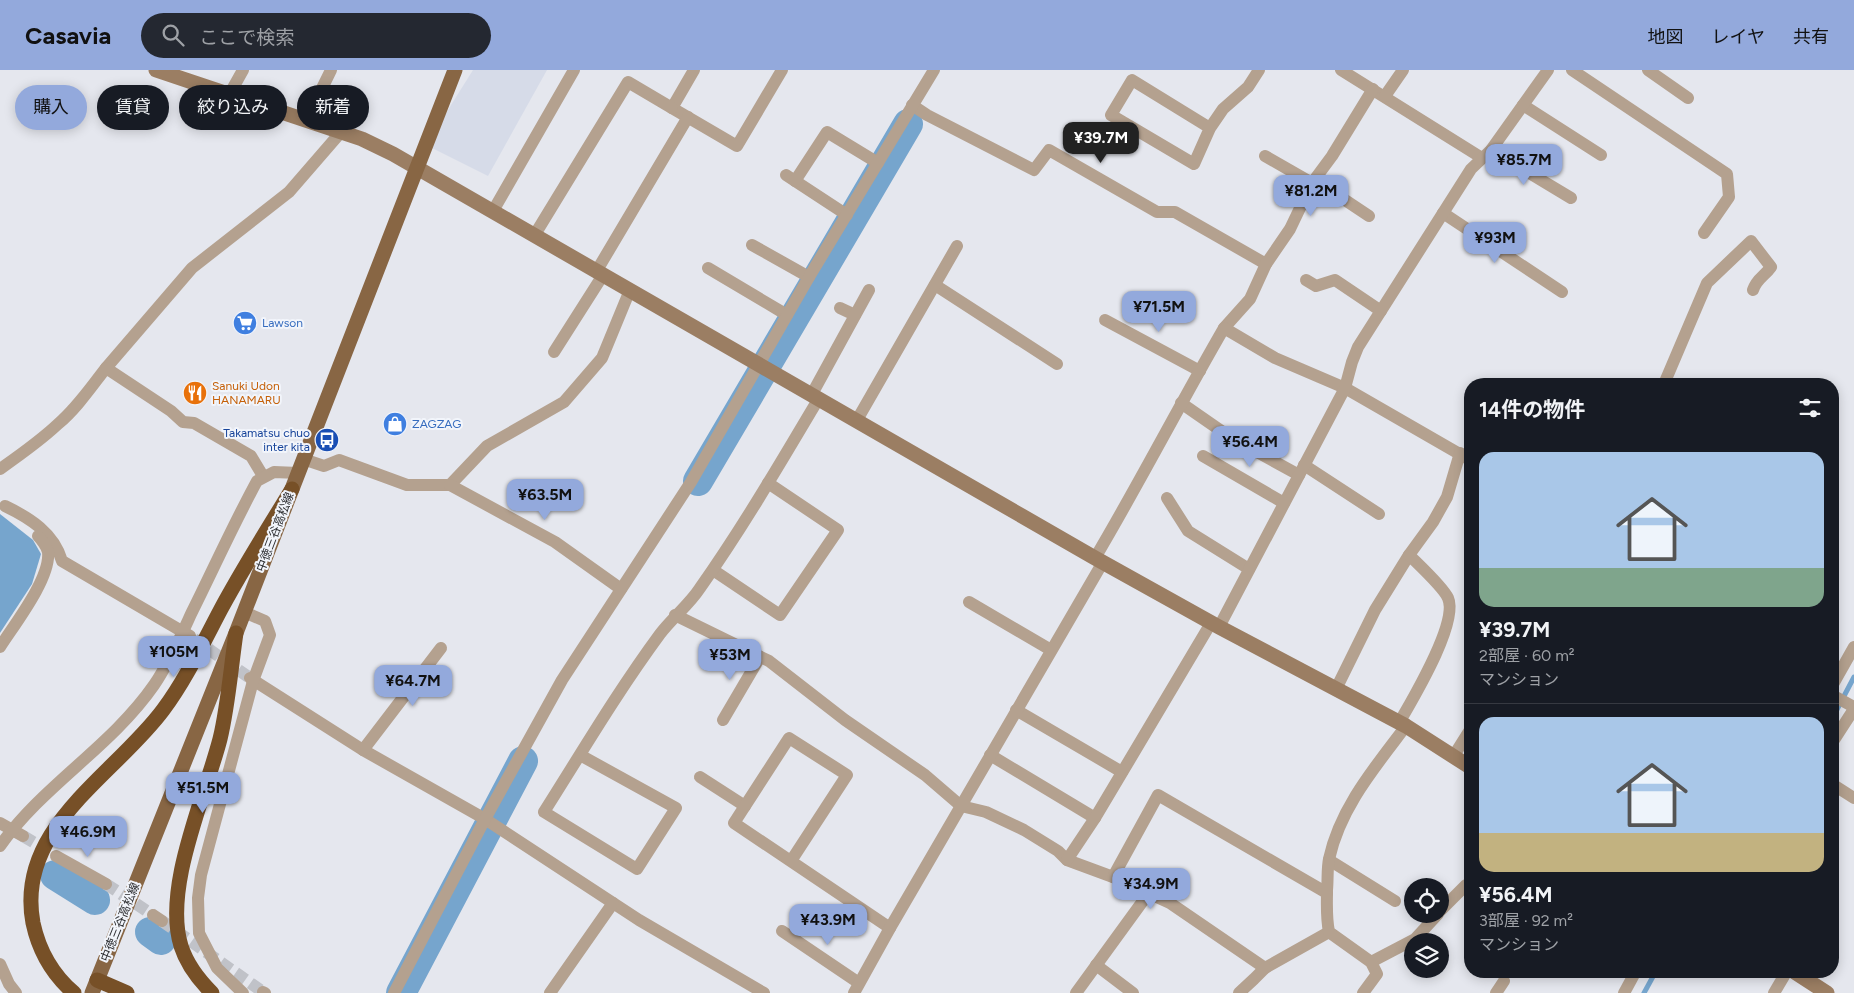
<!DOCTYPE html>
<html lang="ja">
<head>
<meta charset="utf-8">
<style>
	:root { --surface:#171b24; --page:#242831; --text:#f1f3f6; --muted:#9ea1a6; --line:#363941; --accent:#93a9dc }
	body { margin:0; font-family:Figtree,"Noto Sans JP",sans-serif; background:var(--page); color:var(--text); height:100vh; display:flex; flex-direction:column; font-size:19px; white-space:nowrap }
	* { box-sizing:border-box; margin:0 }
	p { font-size:16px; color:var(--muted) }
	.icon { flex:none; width:28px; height:28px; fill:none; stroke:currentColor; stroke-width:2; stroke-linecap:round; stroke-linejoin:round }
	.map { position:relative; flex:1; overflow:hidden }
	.panel { position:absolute; left:1464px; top:308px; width:375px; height:600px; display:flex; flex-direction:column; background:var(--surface); border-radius:20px; box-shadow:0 2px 12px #0003 }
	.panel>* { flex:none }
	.banner { position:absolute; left:15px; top:15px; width:475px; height:45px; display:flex; gap:10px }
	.fabs { position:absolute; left:1404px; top:808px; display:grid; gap:10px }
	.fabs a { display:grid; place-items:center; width:45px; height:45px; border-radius:50%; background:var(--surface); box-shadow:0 2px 12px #0003; font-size:25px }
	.price { position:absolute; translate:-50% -42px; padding:0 11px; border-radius:10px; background:var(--accent); color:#111; font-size:16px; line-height:32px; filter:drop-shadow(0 1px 2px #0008) }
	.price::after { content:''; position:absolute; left:50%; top:30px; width:15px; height:11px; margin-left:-8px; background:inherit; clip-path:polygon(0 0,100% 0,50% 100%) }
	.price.on { background:#222; color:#fff }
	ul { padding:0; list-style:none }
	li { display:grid; align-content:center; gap:10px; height:265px; padding:0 15px }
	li+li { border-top:1px solid var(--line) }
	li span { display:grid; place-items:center; height:155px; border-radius:15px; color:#555 }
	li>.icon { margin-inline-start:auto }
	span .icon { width:90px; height:90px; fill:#fffc; stroke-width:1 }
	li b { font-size:21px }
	h2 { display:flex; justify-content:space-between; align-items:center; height:60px; padding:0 15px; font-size:21px }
	.pill { padding:0 18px; border-radius:22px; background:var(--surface); box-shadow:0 2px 12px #0003; font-size:18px; line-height:45px }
	.pill.on { background:var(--accent); color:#111 }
	header { display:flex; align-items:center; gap:30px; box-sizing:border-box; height:70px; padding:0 25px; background:var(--accent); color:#111 }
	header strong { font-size:24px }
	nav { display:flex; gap:28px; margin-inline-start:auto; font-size:18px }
	.search { width:350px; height:45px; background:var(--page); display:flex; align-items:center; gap:12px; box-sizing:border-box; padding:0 18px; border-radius:28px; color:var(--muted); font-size:19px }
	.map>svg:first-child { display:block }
	.built { fill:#d6dbe8 }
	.water { fill:#76a5cd }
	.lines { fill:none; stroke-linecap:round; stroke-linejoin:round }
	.stream { stroke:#76a5cd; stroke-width:5 }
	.river { stroke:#76a5cd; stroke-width:30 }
	.street-tunnel { stroke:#c0c2c8; stroke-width:12; stroke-dasharray:12 6; stroke-linecap:butt }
	.street { stroke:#b4a18f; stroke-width:12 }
	.secondary { stroke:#9b7e63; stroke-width:15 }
	.primary { stroke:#864; stroke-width:15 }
	.highway { stroke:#775027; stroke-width:15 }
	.labels { text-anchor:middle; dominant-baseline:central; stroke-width:4; stroke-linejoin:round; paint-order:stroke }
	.shop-label { font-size:12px; fill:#366cbe; stroke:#f2f5fb; text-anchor:start }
	.food-label { font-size:12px; fill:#c56008; stroke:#f2f5fb; text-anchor:start }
	.transit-label { font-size:12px; fill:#164399; stroke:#f2f5fb; text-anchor:end }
	.street-label { font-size:12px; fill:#2c2d30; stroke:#f2f5fb }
</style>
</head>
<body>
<header>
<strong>Casavia</strong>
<div class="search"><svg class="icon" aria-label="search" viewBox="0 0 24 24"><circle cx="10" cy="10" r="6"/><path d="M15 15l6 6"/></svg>ここで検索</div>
<nav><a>地図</a><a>レイヤ</a><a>共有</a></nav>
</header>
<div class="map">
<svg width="1854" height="923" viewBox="0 0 1854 923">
	<rect width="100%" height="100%" fill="#e5e7ee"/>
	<path class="built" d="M473 0H547L488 106 426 75Z"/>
	<path class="water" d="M0 444 33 470 41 484 32 514 0 563Z"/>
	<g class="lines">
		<g class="stream">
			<path d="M1832 649 1854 607"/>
			<path d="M1644 923 1656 901"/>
		</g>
		<g class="river">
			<path d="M698 411 908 54"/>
			<path d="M55 805 95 830"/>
			<path d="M150 862 161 870"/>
			<path d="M401 923 523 691"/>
		</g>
		<g class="street-tunnel">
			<path d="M194 569 250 608"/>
			<path d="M23 766 52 783"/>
			<path d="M106 814 153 845"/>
			<path d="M162 851 263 922"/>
		</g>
		<g class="street">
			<path d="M694 0 672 38 737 76 782 0"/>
			<path d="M1341 0 1482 88"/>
			<path d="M1572 0 1727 104 1729 127 1704 163"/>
			<path d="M1648 0 1688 28"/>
			<path d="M229 25 243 0"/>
			<path d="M1385 26 1403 0"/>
			<path d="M912 35 927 45 1034 100 1049 80 1157 142H1175L1266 194"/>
			<path d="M1523 35 1601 85"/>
			<path d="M306 51 331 0"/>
			<path d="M1210 58 1132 10 1111 45 1194 94 1210 58 1223 39 1248 17 1259 0"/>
			<path d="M1491 80 1571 128"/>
			<path d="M1265 86 1312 113 1324 116 1369 146"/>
			<path d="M786 105 847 145"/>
			<path d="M795 111 827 62 878 93"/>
			<path d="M493 141 574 0"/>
			<path d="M1443 143 1562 222"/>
			<path d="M534 166 628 12 672 38"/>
			<path d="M752 175 809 207"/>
			<path d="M708 198 787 245"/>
			<path d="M596 202 688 47"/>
			<path d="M1306 210 1316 216 1335 210 1381 241"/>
			<path d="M935 215 1057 294"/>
			<path d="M840 238 855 245"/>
			<path d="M1105 250 1200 301"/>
			<path d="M1224 258 1250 229 1266 194 1290 159 1312 113 1332 86 1373 19"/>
			<path d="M554 282 603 205"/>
			<path d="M106 298 192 198 289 122 341 62"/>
			<path d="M1664 314 1707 213 1751 171 1771 197C1764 207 1757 208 1753 220"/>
			<path d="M812 324 869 220"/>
			<path d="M1181 333 1230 367 1299 405"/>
			<path d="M857 350 957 176"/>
			<path d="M1203 386 1284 433"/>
			<path d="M303 389 324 396 339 390 407 415H450L487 376 564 332 602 288 630 220"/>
			<path d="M1304 395 1379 444"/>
			<path d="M0 399C20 385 40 371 58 354 77 338 91 317 106 298L171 341 183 352 194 353 251 386 263 406"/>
			<path d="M450 415 555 472 621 519"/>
			<path d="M1167 428 1188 461 1249 499"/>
			<path d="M5 436C30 448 54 463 62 491L190 566"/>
			<path d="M1095 488C1140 412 1180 334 1224 258L1275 288 1345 318 1470 390"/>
			<path d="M713 500 780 545 838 460 768 413"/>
			<path d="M969 532 1051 580"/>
			<path d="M675 545 769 591 845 650 925 705 961 736 986 742 1024 760 1058 781 1067 790 1113 807 1170 833 1265 898 1329 862"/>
			<path d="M1219 557 1345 318 1352 292 1358 277 1471 99 1491 80 1548 0"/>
			<path d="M0 577C14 555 51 508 48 482 47 477 41 469 38 466"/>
			<path d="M250 608 363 680 485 749 639 850 764 923"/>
			<path d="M1832 616 1854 577"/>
			<path d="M1336 619 1375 540 1409 485 1433 452 1447 427 1460 383"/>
			<path d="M1832 625 1854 637"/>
			<path d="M1016 640 1122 702"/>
			<path d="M723 650 760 587"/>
			<path d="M1399 653C1412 630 1459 553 1448 528 1443 517 1419 495 1409 485"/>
			<path d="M1832 673 1854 639"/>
			<path d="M363 680 441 578"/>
			<path d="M580 685 676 738 637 799 544 742C582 682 618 621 660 564 672 548 689 535 700 518 743 457 781 392 819 328"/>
			<path d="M990 685 1095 748"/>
			<path d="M1453 687 1470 660"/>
			<path d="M700 707 745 736"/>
			<path d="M1832 714 1854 728"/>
			<path d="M0 753 23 766"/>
			<path d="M0 776C43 715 111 677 154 615 169 593 180 568 191 544 213 500 233 455 257 411L274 402 298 403"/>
			<path d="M56 786 106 814"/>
			<path d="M1067 790 1095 748 1211 553"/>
			<path d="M1329 790 1395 831"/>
			<path d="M791 791 847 705 789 668 734 753 890 858"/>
			<path d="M1113 807 1158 725 1327 823"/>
			<path d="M1440 841 1466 815 1470 813"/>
			<path d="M153 845 162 851"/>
			<path d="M782 861 859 913"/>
			<path d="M1371 892 1415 869 1438 844"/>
			<path d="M0 894 9 914 16 923"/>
			<path d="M1096 895 1133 923"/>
			<path d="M263 922 265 923"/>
			<path d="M243 923 217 898 199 863 198 828 201 805 253 611 270 565 265 551 244 542"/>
			<path d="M394 923 485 749 562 610 691 412 809 207 934 0"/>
			<path d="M550 923 613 833"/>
			<path d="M854 923 890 858 1103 492"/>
			<path d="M1076 923 1148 824"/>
			<path d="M1239 923 1254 909 1265 898"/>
			<path d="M1363 923 1377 904 1371 892 1329 862C1326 847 1327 835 1327 820 1328 810 1327 799 1329 789 1340 738 1375 697 1406 656"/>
			<path d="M1496 923 1504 911"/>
			<path d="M1624 923 1636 901"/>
			<path d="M1774 923 1787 901"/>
		</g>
		<g class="secondary">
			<path d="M156 0 362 69 393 84 1095 488 1219 557 1406 656 1470 697"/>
			<path d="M1793 901 1827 923"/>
		</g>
		<path class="primary" d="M92 923 236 563 455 0"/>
		<g class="highway">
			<path d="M97 910 127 923"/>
			<path d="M74 923C53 905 39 881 33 853 15 758 114 706 163 640 186 609 203 573 221 539 243 498 268 459 292 419"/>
			<path d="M212 923C198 909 187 895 181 876 163 818 205 727 220 669 228 636 231 597 236 563"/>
		</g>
	</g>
	<defs>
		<g id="supermarket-disc" transform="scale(1.25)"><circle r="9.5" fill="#3f7fe0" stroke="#f2f5fb"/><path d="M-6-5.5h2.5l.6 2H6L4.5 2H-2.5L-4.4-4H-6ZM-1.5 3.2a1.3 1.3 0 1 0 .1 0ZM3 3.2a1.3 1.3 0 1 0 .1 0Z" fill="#fff"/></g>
		<g id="restaurant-disc" transform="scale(1.25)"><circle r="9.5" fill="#e8710a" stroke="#f2f5fb"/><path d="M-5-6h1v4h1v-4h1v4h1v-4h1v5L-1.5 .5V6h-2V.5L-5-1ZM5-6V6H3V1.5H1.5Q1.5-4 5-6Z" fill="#fff"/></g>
		<g id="shop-disc" transform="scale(1.25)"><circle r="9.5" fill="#3f7fe0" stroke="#f2f5fb"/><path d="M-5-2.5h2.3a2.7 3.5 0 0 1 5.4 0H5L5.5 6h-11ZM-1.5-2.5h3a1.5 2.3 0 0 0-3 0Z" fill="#fff"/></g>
		<g id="bus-disc" transform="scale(1.25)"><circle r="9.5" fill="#1a4fb4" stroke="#f2f5fb"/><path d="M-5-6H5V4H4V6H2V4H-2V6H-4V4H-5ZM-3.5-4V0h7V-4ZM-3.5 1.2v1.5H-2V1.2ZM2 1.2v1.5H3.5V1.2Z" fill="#fff"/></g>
	</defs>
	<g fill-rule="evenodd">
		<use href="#supermarket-disc" x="245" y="253"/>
		<use href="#restaurant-disc" x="195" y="323"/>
		<use href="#shop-disc" x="395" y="354"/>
		<use href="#bus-disc" x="327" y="370"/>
	</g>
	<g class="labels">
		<g class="shop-label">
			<text x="262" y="253">Lawson</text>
			<text x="412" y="354">ZAGZAG</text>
		</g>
		<g class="food-label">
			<text x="212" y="316">Sanuki Udon<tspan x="212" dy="14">HANAMARU</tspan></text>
		</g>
		<g class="transit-label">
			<text x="310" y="363">Takamatsu chuo<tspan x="310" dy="14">inter kita</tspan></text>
		</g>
		<g class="street-label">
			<text transform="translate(275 462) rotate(-69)">中徳三谷高松線</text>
			<text transform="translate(120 852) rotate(-68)">中徳三谷高松線</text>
		</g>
	</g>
</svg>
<div class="fabs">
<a><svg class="icon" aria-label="locate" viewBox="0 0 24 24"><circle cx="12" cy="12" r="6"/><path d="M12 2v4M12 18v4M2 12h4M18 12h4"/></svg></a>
<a><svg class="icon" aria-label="layers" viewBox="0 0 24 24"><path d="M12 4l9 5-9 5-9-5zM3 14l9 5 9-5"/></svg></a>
</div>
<b class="price on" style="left:1101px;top:94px">¥39.7M</b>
<b class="price" style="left:1524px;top:116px">¥85.7M</b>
<b class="price" style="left:1311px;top:147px">¥81.2M</b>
<b class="price" style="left:1495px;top:194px">¥93M</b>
<b class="price" style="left:1159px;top:263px">¥71.5M</b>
<b class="price" style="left:1250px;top:398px">¥56.4M</b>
<b class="price" style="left:545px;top:451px">¥63.5M</b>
<b class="price" style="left:174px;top:608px">¥105M</b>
<b class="price" style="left:730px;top:611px">¥53M</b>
<b class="price" style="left:413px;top:637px">¥64.7M</b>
<b class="price" style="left:203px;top:744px">¥51.5M</b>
<b class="price" style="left:88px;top:788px">¥46.9M</b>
<b class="price" style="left:1151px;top:840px">¥34.9M</b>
<b class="price" style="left:828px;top:876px">¥43.9M</b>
<div class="banner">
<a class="pill on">購入</a>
<a class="pill">賃貸</a>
<a class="pill">絞り込み</a>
<a class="pill">新着</a>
</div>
<section class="panel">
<h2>14件の物件<svg class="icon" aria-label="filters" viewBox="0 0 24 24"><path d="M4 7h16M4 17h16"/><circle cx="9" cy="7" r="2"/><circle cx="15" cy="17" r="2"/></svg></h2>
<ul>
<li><span style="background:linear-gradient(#a9c7e8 75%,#7fa58c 0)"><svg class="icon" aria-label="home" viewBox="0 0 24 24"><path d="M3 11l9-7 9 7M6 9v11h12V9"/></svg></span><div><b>¥39.7M</b><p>2部屋 · 60 m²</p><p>マンション</p></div></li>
<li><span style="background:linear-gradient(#a9c7e8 75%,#c2b280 0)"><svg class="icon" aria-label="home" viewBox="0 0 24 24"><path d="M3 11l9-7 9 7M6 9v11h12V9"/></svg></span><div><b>¥56.4M</b><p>3部屋 · 92 m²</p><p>マンション</p></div></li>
</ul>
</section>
</div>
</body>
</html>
